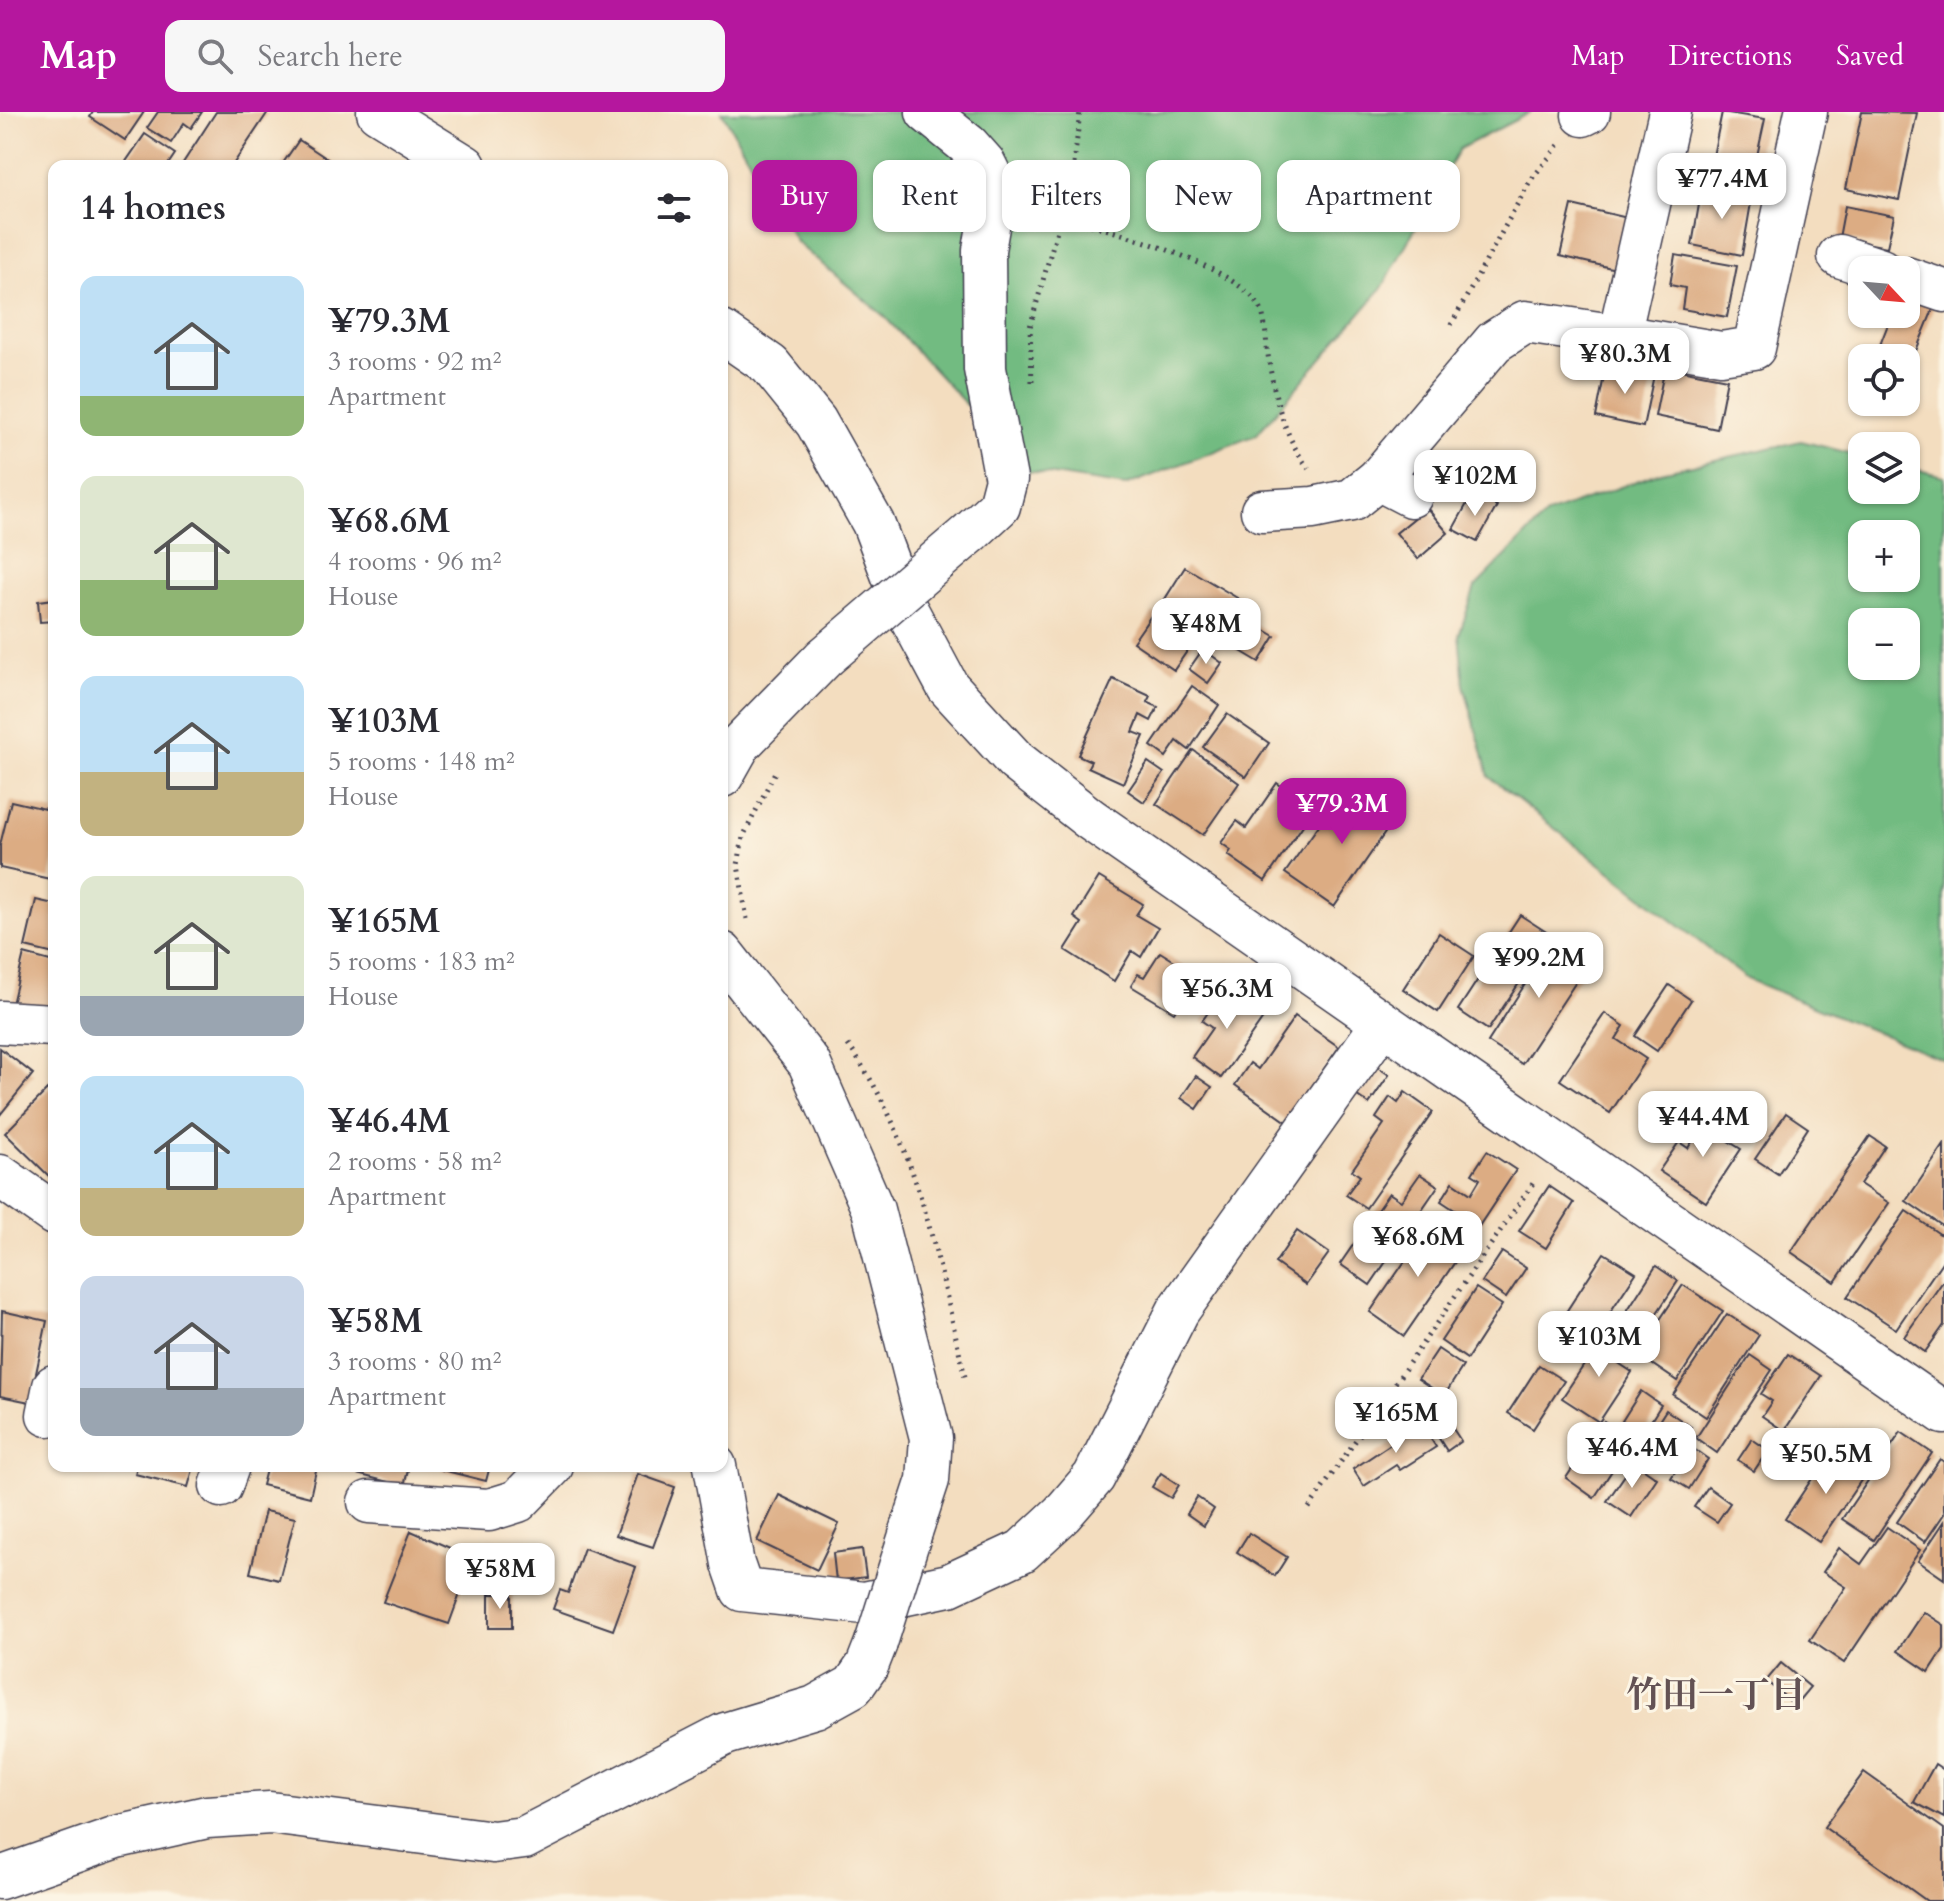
<!DOCTYPE html>
<html lang="en">
<head>
<meta charset="utf-8">
<style>
	:root { --surface:#fff; --page:#f7f7f7; --text:#2b2b33; --muted:#7c7c81; --accent:#b5179e }
	body { margin:0; font-family:Cardo,"Noto Serif JP",serif; background:var(--page); color:var(--text); height:100vh; display:flex; flex-direction:column; font-size:30px; white-space:nowrap }
	* { box-sizing:border-box; margin:0 }
	p { font-size:26px; color:var(--muted) }
	.icon { flex:none; width:44px; height:44px; fill:none; stroke:currentColor; stroke-width:2; stroke-linecap:round; stroke-linejoin:round }
	.map { position:relative; flex:1; overflow:hidden }
	.panel { position:absolute; left:48px; top:48px; width:680px; height:1312px; display:flex; flex-direction:column; background:var(--surface); border-radius:16px; box-shadow:0 2px 6px #0004 }
	.panel>* { flex:none }
	.hud { position:absolute; left:752px; top:48px; width:760px; height:72px; display:flex; gap:16px }
	.needle { width:52px; rotate:116deg }
	.tools { position:absolute; left:1848px; top:144px; display:grid; gap:16px }
	.tools a { display:grid; place-items:center; width:72px; height:72px; border-radius:16px; background:var(--surface); box-shadow:0 2px 6px #0004; font-size:40px }
	.price { position:absolute; translate:-50% -68px; padding:0 18px; border-radius:16px; background:#fff; color:#222; font-size:26px; line-height:52px; filter:drop-shadow(0 2px 4px #0008) }
	.price::after { content:''; position:absolute; left:50%; top:48px; width:24px; height:18px; margin-left:-12px; background:inherit; clip-path:polygon(0 0,100% 0,50% 100%) }
	.price.active { background:var(--accent); color:#fff }
	ul { padding:0; list-style:none }
	li { display:flex; align-items:center; gap:24px; height:200px; padding:0 32px }
	li span { display:grid; place-items:center; flex:none; width:224px; height:160px; border-radius:16px; color:#555 }
	li>.icon { margin-inline-start:auto }
	span .icon { width:96px; height:96px; fill:#fffc; stroke-width:1 }
	li b { font-size:34px }
	h2 { display:flex; justify-content:space-between; align-items:center; height:96px; padding:0 32px; font-size:34px }
	.tag { padding:0 28px; border-radius:16px; background:var(--surface); box-shadow:0 2px 6px #0004; font-size:28px; line-height:72px }
	.tag.active { background:var(--accent); color:#fff }
	header { display:flex; align-items:center; gap:48px; box-sizing:border-box; height:112px; padding:0 40px; background:var(--accent); color:#fff }
	header strong { font-size:38px }
	nav { display:flex; gap:44px; margin-inline-start:auto; font-size:28px }
	.search { width:560px; height:72px; background:var(--page); display:flex; align-items:center; gap:20px; box-sizing:border-box; padding:0 28px; border-radius:16px; color:var(--muted); font-size:30px }
	.map>svg:first-child { display:block }
	.forest { fill:#72bb81; stroke:#4a6e5e; stroke-width:2; fill-rule:evenodd }
	.building { fill:#dcac83 }
	.lines { fill:none; stroke-linecap:round; stroke-linejoin:round }
	.minor-casing { stroke:#413e4f; stroke-width:45 }
	.path { stroke:#413e4f; stroke-width:5; stroke-dasharray:2 6; stroke-linecap:butt }
	.minor { stroke:#fff; stroke-width:42 }
	.minor-bridge-casing { stroke:#413e4f; stroke-width:45; stroke-linecap:butt }
	.minor-bridge { stroke:#fff; stroke-width:42 }
	.labels { text-anchor:middle; dominant-baseline:central; stroke-width:6; stroke-linejoin:round; paint-order:stroke }
	.neighbourhood-label { font-size:36px; font-weight:bold; fill:#635254; stroke:#fcf5e5 }
</style>
</head>
<body>
<header>
<strong>Map</strong>
<div class="search"><svg class="icon" aria-label="search" viewBox="0 0 24 24"><circle cx="10" cy="10" r="6"/><path d="M15 15l6 6"/></svg>Search here</div>
<nav><a>Map</a><a>Directions</a><a>Saved</a></nav>
</header>
<div class="map">
<svg width="1944" height="1789" viewBox="0 0 1944 1789">
	<rect width="100%" height="100%" fill="#fcf5e5"/>
	<filter id="ink" filterUnits="userSpaceOnUse"><feTurbulence type="fractalNoise" baseFrequency=".0125" numOctaves="2"/><feDisplacementMap in="SourceGraphic" scale="16" xChannelSelector="R" yChannelSelector="G"/><feConvolveMatrix kernelMatrix="1 2 1 2 8 2 1 2 1" color-interpolation-filters="sRGB"/></filter>
	<filter id="wash" filterUnits="userSpaceOnUse"><feTurbulence type="fractalNoise" baseFrequency=".006" numOctaves="4" result="noise"/><feDisplacementMap in="SourceGraphic" scale="32" xChannelSelector="R" yChannelSelector="G"/><feGaussianBlur stdDeviation="1.8" result="paint"/><feColorMatrix in="noise" values="0 0 0 0 0 0 0 0 0 0 0 0 0 0 0 0 0 1.4 0 .05"/><feComposite in="paint" operator="in"/></filter>
	<g filter="url(#wash)">
		<rect width="100%" height="100%" fill="#f3ddbf"/>
		<g class="forest">
			<path d="M722 0H1531L1459 37 1382 176 1256 323 1125 374 1028 359 884 204 796 130Z"/>
			<path d="M1801 329 1862 344V378H1906V355L1944 364V948L1747 867 1489 665 1464 573 1459 523 1475 475 1547 402 1661 360ZM1862 422H1906V466H1862ZM1862 510H1906V554H1862Z"/>
		</g>
		<g id="blocks">
			<g class="building">
				<path d="M93 0H144L125 28 90 5Z"/>
				<path d="M158 0H202L191 16 184 11 171 31 147 16Z"/>
				<path d="M216 0H268L232 54H181Z"/>
				<path d="M1722 0 1765 7 1752 67 1710 59Z"/>
				<path d="M1862 0 1917 1 1899 88 1846 77Z"/>
				<path d="M145 22 175 42 167 54 125 51Z"/>
				<path d="M299 28 338 54H281Z"/>
				<path d="M1702 75 1752 85 1742 143 1692 133Z"/>
				<path d="M1572 93 1632 107 1620 158 1560 144Z"/>
				<path d="M1845 94 1894 104 1887 135 1839 126Z"/>
				<path d="M1675 143 1737 154 1727 205 1682 197 1685 176 1670 173Z"/>
				<path d="M1906 183 1934 195 1906 263V246H1875L1892 202H1906Z"/>
				<path d="M1606 254 1654 263 1643 315 1596 305Z"/>
				<path d="M1665 255 1727 267 1717 317 1655 304Z"/>
				<path d="M1473 381 1497 394 1477 430 1453 417Z"/>
				<path d="M1427 396 1448 421 1418 447 1396 421Z"/>
				<path d="M1185 455 1239 487 1232 499 1275 524 1259 550 1217 525 1214 530 1186 513 1191 503 1165 487Z"/>
				<path d="M54 487V509L40 510 38 489Z"/>
				<path d="M1153 501 1194 529 1174 558 1133 530Z"/>
				<path d="M1203 537 1222 551 1208 571 1189 557Z"/>
				<path d="M1113 567 1150 584 1147 590 1158 595 1151 609 1140 603 1133 620 1144 624 1123 671 1088 655 1091 649 1078 643Z"/>
				<path d="M1192 574 1219 593 1189 638 1177 629 1166 645 1151 634Z"/>
				<path d="M1227 602 1269 631 1246 665 1203 635Z"/>
				<path d="M1193 638 1239 671 1203 723 1156 692Z"/>
				<path d="M1148 650 1164 661 1144 690 1128 679Z"/>
				<path d="M1277 671 1314 697 1265 769 1228 743 1231 738 1221 731 1237 709 1246 716Z"/>
				<path d="M1378 679 1402 696 1334 795 1285 761 1341 682 1366 698Z"/>
				<path d="M11 689 54 699V749L50 767 0 756V733Z"/>
				<path d="M1099 765 1143 792 1136 803 1158 816 1141 845 1132 839 1114 869 1065 838 1082 811 1074 805Z"/>
				<path d="M36 788 54 792V842L25 835Z"/>
				<path d="M1520 803 1551 823 1488 918 1458 898Z"/>
				<path d="M1439 821 1474 844 1438 900 1403 877Z"/>
				<path d="M1556 824 1591 847 1522 952 1488 930Z"/>
				<path d="M1160 840 1197 863 1174 900 1131 874 1138 862 1144 865Z"/>
				<path d="M24 842 54 850V896L12 892Z"/>
				<path d="M1669 873 1691 888 1657 939 1635 924Z"/>
				<path d="M1227 874 1266 902 1221 966 1192 945 1212 916 1202 909Z"/>
				<path d="M1605 901 1624 914 1616 927 1646 947 1610 1001 1560 968Z"/>
				<path d="M1295 904 1339 935 1287 1010 1235 973 1250 951 1258 957Z"/>
				<path d="M0 936 33 962 0 1003Z"/>
				<path d="M1373 952 1389 963 1369 992 1353 981Z"/>
				<path d="M1196 964 1212 975 1197 997 1181 986Z"/>
				<path d="M49 976 54 981V1069L5 1021Z"/>
				<path d="M1405 980 1433 1000 1366 1096 1346 1083 1360 1064 1352 1058 1384 1012 1376 1006 1390 985 1398 991Z"/>
				<path d="M1711 1001 1735 1017 1728 1029 1741 1037 1706 1090 1659 1059 1679 1030 1688 1036Z"/>
				<path d="M1786 1001 1808 1016 1778 1062 1755 1047Z"/>
				<path d="M1870 1024 1885 1034 1860 1072 1889 1091 1835 1170 1791 1140Z"/>
				<path d="M1944 1033V1115L1906 1089Z"/>
				<path d="M1487 1039 1516 1058 1479 1114 1441 1089 1453 1070 1471 1082 1480 1067 1472 1062Z"/>
				<path d="M1420 1062 1438 1074 1370 1173 1340 1152 1389 1081 1401 1089Z"/>
				<path d="M1549 1074 1574 1091 1546 1136 1519 1119Z"/>
				<path d="M1906 1099 1944 1125V1147L1896 1217 1847 1185Z"/>
				<path d="M1432 1110 1466 1134 1404 1224 1370 1200Z"/>
				<path d="M1297 1119 1329 1141 1306 1173 1275 1151Z"/>
				<path d="M1502 1140 1526 1156 1506 1186 1482 1170Z"/>
				<path d="M1604 1141 1636 1161 1597 1220 1566 1200Z"/>
				<path d="M1656 1154 1678 1169 1647 1216 1625 1202Z"/>
				<path d="M1944 1168V1213L1925 1240 1904 1225Z"/>
				<path d="M1683 1173 1723 1199 1677 1269 1637 1242Z"/>
				<path d="M1476 1176 1502 1193 1467 1247 1441 1229Z"/>
				<path d="M2 1199 47 1209 30 1290 0 1284Z"/>
				<path d="M1727 1202 1759 1223 1706 1305 1673 1283Z"/>
				<path d="M1606 1220 1628 1234 1617 1250 1632 1260 1599 1310 1562 1286Z"/>
				<path d="M1438 1237 1463 1254 1444 1284 1418 1267Z"/>
				<path d="M1788 1242 1821 1264 1784 1319 1762 1304 1772 1289 1761 1282Z"/>
				<path d="M1750 1243 1772 1258 1717 1341 1696 1326Z"/>
				<path d="M1539 1253 1564 1269 1533 1317 1508 1301Z"/>
				<path d="M1641 1279 1661 1293 1642 1323 1622 1309Z"/>
				<path d="M1666 1298 1691 1315 1666 1353 1641 1337Z"/>
				<path d="M1442 1300 1461 1329 1447 1339 1428 1309Z"/>
				<path d="M1604 1309 1632 1328 1594 1386 1566 1366Z"/>
				<path d="M1421 1312 1436 1335 1400 1358 1396 1353 1364 1374 1353 1357Z"/>
				<path d="M1901 1320 1932 1341 1874 1428 1842 1407Z"/>
				<path d="M1752 1327 1768 1338 1754 1359 1738 1348Z"/>
				<path d="M1691 1335 1708 1347 1689 1377 1671 1366Z"/>
				<path d="M1832 1337 1866 1361 1819 1430 1785 1407Z"/>
				<path d="M1940 1347 1944 1350V1402L1925 1430 1897 1410Z"/>
				<path d="M1634 1350 1657 1366 1631 1405 1607 1389Z"/>
				<path d="M137 1354H194L188 1375 135 1362Z"/>
				<path d="M267 1354H317L310 1385 262 1373Z"/>
				<path d="M359 1354H409L404 1374 357 1362Z"/>
				<path d="M443 1354H490L486 1369 442 1358Z"/>
				<path d="M1161 1361 1179 1373 1171 1386 1152 1375Z"/>
				<path d="M638 1362 675 1375 653 1435 616 1423Z"/>
				<path d="M1708 1375 1730 1391 1717 1410 1694 1395Z"/>
				<path d="M779 1383 839 1412 817 1458 757 1429Z"/>
				<path d="M1197 1385 1214 1397 1204 1414 1187 1402Z"/>
				<path d="M265 1399 295 1406 279 1468 250 1461Z"/>
				<path d="M1944 1410V1467L1918 1449Z"/>
				<path d="M1887 1415 1920 1438 1844 1551 1810 1528 1846 1475 1823 1460 1839 1436 1861 1452Z"/>
				<path d="M411 1419 473 1446 449 1512 383 1490Z"/>
				<path d="M1249 1421 1287 1445 1275 1464 1237 1440Z"/>
				<path d="M584 1436 636 1455 613 1518 553 1497 560 1478 568 1481Z"/>
				<path d="M862 1437 866 1465 836 1469 833 1441Z"/>
				<rect x="489" y="1482" width="23" height="34"/>
				<path d="M1924 1500 1944 1513V1537L1929 1560 1898 1539Z"/>
				<path d="M1781 1551 1810 1575 1795 1593 1766 1569Z"/>
				<path d="M1935 1652 1944 1658V1706L1914 1690Z"/>
				<path d="M1864 1660 1944 1717V1789H1927L1824 1715Z"/>
			</g>
		</g>
	</g>
	<g filter="url(#ink)">
		<use href="#blocks" fill-opacity="0" stroke="#413e4f" stroke-width="2"/>
		<g class="lines">
			<g class="minor-casing">
				<g id="minor">
					<path d="M378 0 465 54"/>
					<path d="M927 0 968 33 984 51 992 67 993 86 984 138 985 257 1006 367 999 394 971 420"/>
					<path d="M1670 0 1619 224 1721 241 1754 236 1806 0"/>
					<path d="M1583 3 1589 0"/>
					<path d="M1839 144 1881 158"/>
					<path d="M1906 166 1944 179"/>
					<path d="M722 220 770 253 816 310 873 411 903 491 948 575 1016 649 1090 707 1944 1301"/>
					<path d="M1378 367 1411 384"/>
					<path d="M1262 399 1313 396 1352 388 1378 367 1494 230 1525 210 1619 224"/>
					<path d="M722 664 740 632 824 546"/>
					<path d="M722 841 809 951 873 1098 931 1326 928 1368 911 1420"/>
					<path d="M0 910 53 913"/>
					<path d="M0 1064 54 1102"/>
					<path d="M48 1303 54 1274"/>
					<path d="M715 1354 733 1452 742 1478 864 1491 949 1473 1022 1439 1062 1402 1094 1365 1178 1199 1383 911"/>
					<path d="M221 1374 228 1354"/>
					<path d="M369 1390 489 1398 518 1389 552 1354"/>
					<path d="M0 1766 117 1725 207 1705 270 1701 493 1730 524 1726 725 1622 815 1595 853 1574 867 1554 876 1531"/>
				</g>
			</g>
			<g class="path">
				<path d="M1060 105C1105 115 1247 156 1262 200 1266 213 1266 230 1268 243 1274 284 1284 325 1309 357"/>
				<path d="M1451 213 1530 69 1559 33"/>
				<path d="M1032 270 1030 215 1073 61 1080 0"/>
				<path d="M747 807 738 753 743 725 776 658"/>
				<path d="M848 933C919 1030 939 1155 966 1269"/>
				<path d="M1309 1396 1536 1067"/>
			</g>
			<use href="#minor" class="minor"/>
			<g class="minor-bridge-casing">
				<g id="minor-bridge">
					<path d="M824 546 971 420"/>
					<path d="M876 1531 911 1420"/>
				</g>
			</g>
			<use href="#minor-bridge" class="minor-bridge"/>
		</g>
	</g>
	<g class="labels">
		<g class="neighbourhood-label">
			<text x="1716" y="1583">竹田一丁目</text>
		</g>
	</g>
</svg>
<div class="tools">
<a><svg class="needle" viewBox="-14 -14 28 28"><path d="M0-13l5 13h-10z" fill="#e53935"/><path d="M0 13l5-13h-10z" fill="#7c7c81"/></svg></a>
<a><svg class="icon" aria-label="locate" viewBox="0 0 24 24"><circle cx="12" cy="12" r="6"/><path d="M12 2v4M12 18v4M2 12h4M18 12h4"/></svg></a>
<a><svg class="icon" aria-label="layers" viewBox="0 0 24 24"><path d="M12 4l9 5-9 5-9-5zM3 14l9 5 9-5"/></svg></a>
<a>+</a>
<a>−</a>
</div>
<b class="price" style="left:1722px;top:109px">¥77.4M</b>
<b class="price" style="left:1625px;top:284px">¥80.3M</b>
<b class="price" style="left:1475px;top:406px">¥102M</b>
<b class="price" style="left:1206px;top:554px">¥48M</b>
<b class="price active" style="left:1342px;top:734px">¥79.3M</b>
<b class="price" style="left:1539px;top:888px">¥99.2M</b>
<b class="price" style="left:1227px;top:919px">¥56.3M</b>
<b class="price" style="left:1703px;top:1047px">¥44.4M</b>
<b class="price" style="left:1418px;top:1167px">¥68.6M</b>
<b class="price" style="left:1599px;top:1267px">¥103M</b>
<b class="price" style="left:1396px;top:1343px">¥165M</b>
<b class="price" style="left:1632px;top:1378px">¥46.4M</b>
<b class="price" style="left:1826px;top:1384px">¥50.5M</b>
<b class="price" style="left:500px;top:1499px">¥58M</b>
<div class="hud">
<a class="tag active">Buy</a>
<a class="tag">Rent</a>
<a class="tag">Filters</a>
<a class="tag">New</a>
<a class="tag">Apartment</a>
</div>
<section class="panel">
<h2>14 homes<svg class="icon" aria-label="filters" viewBox="0 0 24 24"><path d="M4 7h16M4 17h16"/><circle cx="9" cy="7" r="2"/><circle cx="15" cy="17" r="2"/></svg></h2>
<ul>
<li><span style="background:linear-gradient(#bfe0f5 75%,#8fb573 0)"><svg class="icon" aria-label="home" viewBox="0 0 24 24"><path d="M3 11l9-7 9 7M6 9v11h12V9"/></svg></span><div><b>¥79.3M</b><p>3 rooms · 92 m²</p><p>Apartment</p></div></li>
<li><span style="background:linear-gradient(#dfe7d0 65%,#8fb573 0)"><svg class="icon" aria-label="home" viewBox="0 0 24 24"><path d="M3 11l9-7 9 7M6 9v11h12V9"/></svg></span><div><b>¥68.6M</b><p>4 rooms · 96 m²</p><p>House</p></div></li>
<li><span style="background:linear-gradient(#bfe0f5 60%,#c2b280 0)"><svg class="icon" aria-label="home" viewBox="0 0 24 24"><path d="M3 11l9-7 9 7M6 9v11h12V9"/></svg></span><div><b>¥103M</b><p>5 rooms · 148 m²</p><p>House</p></div></li>
<li><span style="background:linear-gradient(#dfe7d0 75%,#9aa5b1 0)"><svg class="icon" aria-label="home" viewBox="0 0 24 24"><path d="M3 11l9-7 9 7M6 9v11h12V9"/></svg></span><div><b>¥165M</b><p>5 rooms · 183 m²</p><p>House</p></div></li>
<li><span style="background:linear-gradient(#bfe0f5 70%,#c2b280 0)"><svg class="icon" aria-label="home" viewBox="0 0 24 24"><path d="M3 11l9-7 9 7M6 9v11h12V9"/></svg></span><div><b>¥46.4M</b><p>2 rooms · 58 m²</p><p>Apartment</p></div></li>
<li><span style="background:linear-gradient(#c9d6e8 70%,#9aa5b1 0)"><svg class="icon" aria-label="home" viewBox="0 0 24 24"><path d="M3 11l9-7 9 7M6 9v11h12V9"/></svg></span><div><b>¥58M</b><p>3 rooms · 80 m²</p><p>Apartment</p></div></li>
</ul>
</section>
</div>
</body>
</html>
